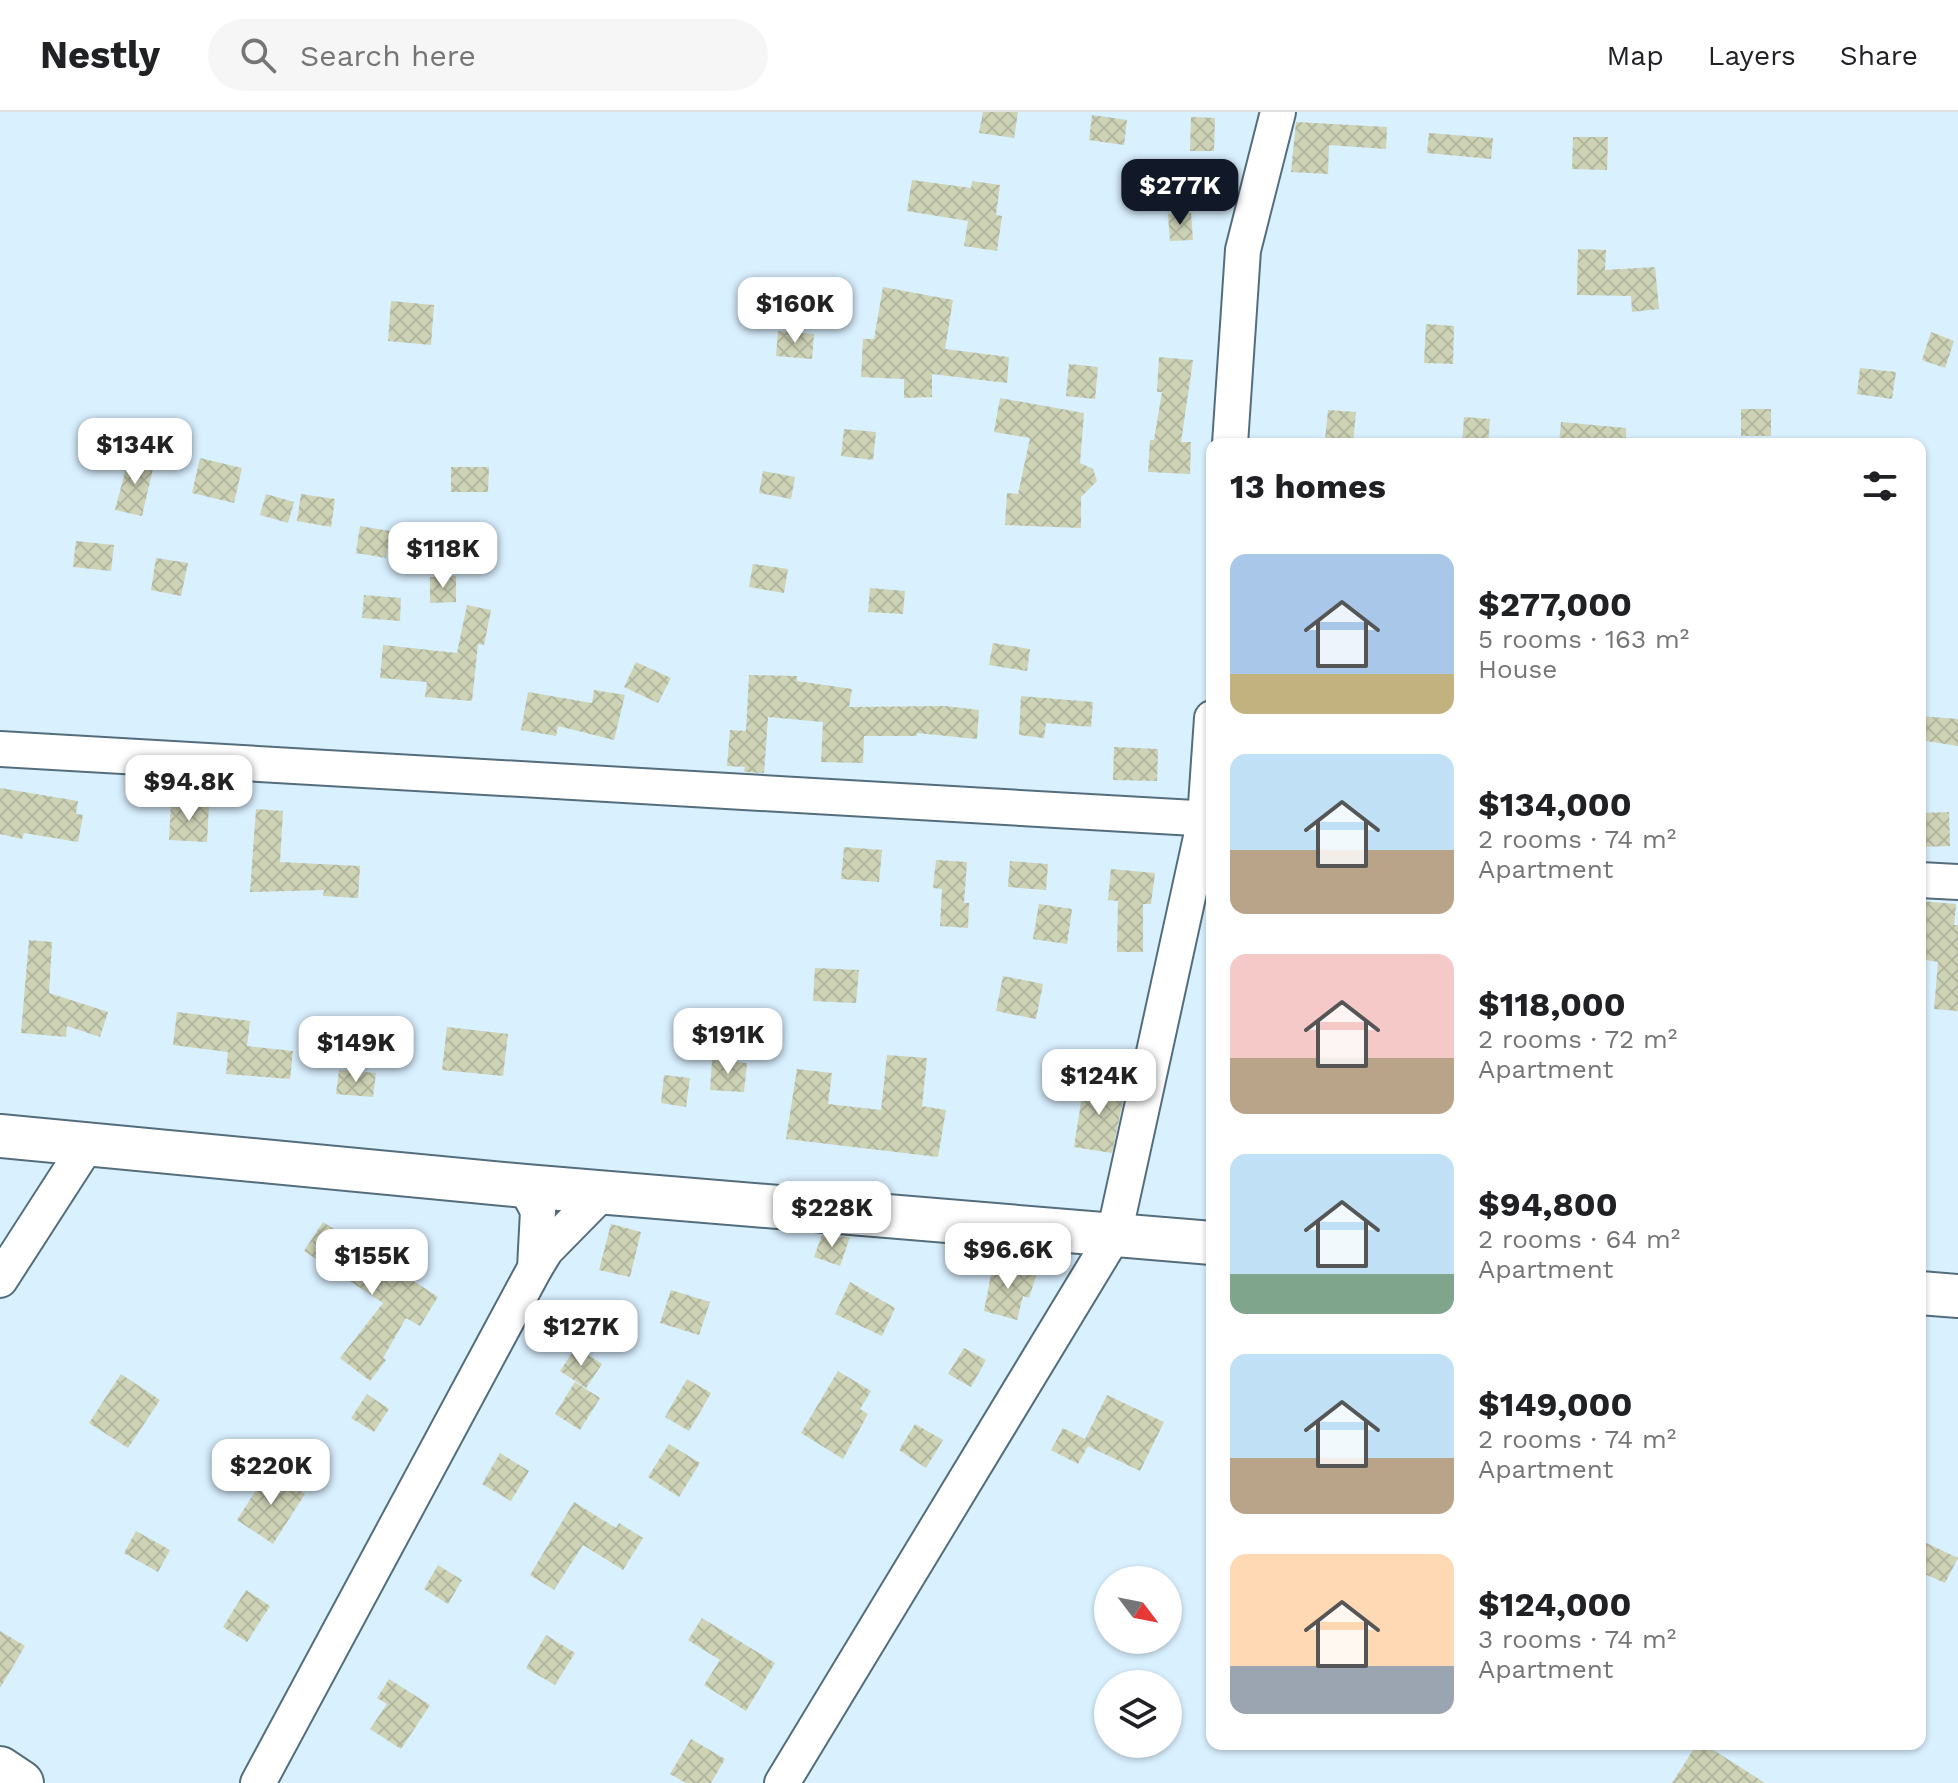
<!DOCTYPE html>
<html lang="en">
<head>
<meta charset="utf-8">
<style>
	:root { --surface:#fff; --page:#f6f6f6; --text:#202124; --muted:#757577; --line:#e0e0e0; --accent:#111827 }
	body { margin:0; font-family:"Work Sans",sans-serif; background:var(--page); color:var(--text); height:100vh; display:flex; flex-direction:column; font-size:30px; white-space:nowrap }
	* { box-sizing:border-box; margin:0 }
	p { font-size:26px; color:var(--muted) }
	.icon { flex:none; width:44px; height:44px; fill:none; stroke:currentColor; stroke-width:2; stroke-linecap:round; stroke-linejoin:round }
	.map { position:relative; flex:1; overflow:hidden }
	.panel { position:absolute; left:1206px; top:326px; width:720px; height:1312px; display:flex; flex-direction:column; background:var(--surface); border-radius:16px; box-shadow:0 2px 6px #0004 }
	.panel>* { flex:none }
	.needle { width:52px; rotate:122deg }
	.buttons { position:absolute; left:1094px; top:1454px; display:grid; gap:16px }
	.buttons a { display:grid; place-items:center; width:88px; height:88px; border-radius:50%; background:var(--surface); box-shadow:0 2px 6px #0004; font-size:40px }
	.price { position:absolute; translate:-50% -68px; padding:0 18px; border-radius:16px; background:#fff; color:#222; font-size:26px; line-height:52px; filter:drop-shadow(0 2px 4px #0008) }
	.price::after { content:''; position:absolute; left:50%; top:48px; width:24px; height:18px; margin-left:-12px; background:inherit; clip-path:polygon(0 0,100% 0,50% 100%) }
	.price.active { background:var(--accent); color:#fff }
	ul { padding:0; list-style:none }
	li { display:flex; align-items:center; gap:24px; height:200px; padding:0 24px }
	li span { display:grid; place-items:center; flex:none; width:224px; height:160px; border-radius:16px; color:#555 }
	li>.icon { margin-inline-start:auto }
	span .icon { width:96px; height:96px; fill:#fffc; stroke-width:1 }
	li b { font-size:34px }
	h2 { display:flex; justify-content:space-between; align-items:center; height:96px; padding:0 24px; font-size:34px }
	header { display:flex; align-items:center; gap:48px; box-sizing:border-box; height:112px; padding:0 40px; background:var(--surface); border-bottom:2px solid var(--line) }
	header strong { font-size:38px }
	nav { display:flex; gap:44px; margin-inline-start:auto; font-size:28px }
	.search { width:560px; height:72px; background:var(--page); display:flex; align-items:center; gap:20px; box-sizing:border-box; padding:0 28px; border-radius:44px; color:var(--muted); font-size:30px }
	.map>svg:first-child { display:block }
	.building { fill:url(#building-cross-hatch) }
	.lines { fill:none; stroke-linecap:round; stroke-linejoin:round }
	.minor-casing { stroke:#546d7d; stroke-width:38 }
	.tertiary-casing { stroke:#546d7d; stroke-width:46 }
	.primary-casing { stroke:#546d7d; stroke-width:48 }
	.minor { stroke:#fff; stroke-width:34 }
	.tertiary { stroke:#fff; stroke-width:42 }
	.primary { stroke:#fff; stroke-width:44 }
</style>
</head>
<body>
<header>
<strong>Nestly</strong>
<div class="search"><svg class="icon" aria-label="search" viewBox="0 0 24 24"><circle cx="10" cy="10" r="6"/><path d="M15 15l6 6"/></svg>Search here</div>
<nav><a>Map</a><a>Layers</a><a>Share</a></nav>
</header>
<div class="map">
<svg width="1958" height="1671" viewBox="0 0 1958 1671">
	<defs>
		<pattern id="building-cross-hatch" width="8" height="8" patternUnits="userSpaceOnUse" patternTransform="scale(2)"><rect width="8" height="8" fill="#ced3b6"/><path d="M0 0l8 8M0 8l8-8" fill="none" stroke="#b1b69e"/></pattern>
	</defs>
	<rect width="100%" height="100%" fill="#d9f0ff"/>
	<g class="building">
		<path d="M983 0H1018L1014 26 979 21Z"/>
		<path d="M1092 3 1127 8 1124 33 1089 28Z"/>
		<path d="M1191 5 1215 6 1214 39H1190Z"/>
		<path d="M1296 10 1387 15 1386 37 1329 33 1328 62 1291 60Z"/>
		<path d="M1429 21 1493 26 1491 47 1427 41Z"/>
		<path d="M1573 25H1608L1607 58 1572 57Z"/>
		<path d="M912 68 971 76 972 69 1000 73 996 103 1002 104 997 139 964 134 968 109 907 99Z"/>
		<path d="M1191 101 1193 128 1170 129 1168 102Z"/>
		<path d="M1578 137 1606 138 1605 158 1655 155 1659 197 1632 200 1631 184 1577 183Z"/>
		<path d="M883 175 953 188 945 237 1009 245 1007 271 932 262V285L904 286V267L861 265 863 227H874Z"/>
		<path d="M391 189 434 193 431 233 388 229Z"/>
		<path d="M1426 212 1454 214 1453 252 1424 251Z"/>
		<path d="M778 219 814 222 812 247 776 244Z"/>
		<path d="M1931 220 1954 229 1945 256 1922 248Z"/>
		<path d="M1159 245 1193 248 1181 330H1191L1190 362 1148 360 1150 328H1154L1162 280H1157Z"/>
		<path d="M1069 252 1098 255 1095 287 1066 284Z"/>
		<path d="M1860 256 1896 260 1892 287 1857 282Z"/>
		<path d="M1000 286 1084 301 1080 351 1093 357 1097 369 1081 385V416L1005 413 1007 381 1018 382 1030 326 994 320Z"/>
		<rect x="1741" y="297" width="30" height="27"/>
		<path d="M1328 298 1356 300 1353 330 1325 328Z"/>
		<path d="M1464 305 1490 307 1488 332H1462Z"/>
		<path d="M1561 310 1626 316V332H1559Z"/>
		<path d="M844 317 876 320 873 348 841 344Z"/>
		<path d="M129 345 155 348 142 404 115 398Z"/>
		<path d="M200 346 242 356 234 391 192 381Z"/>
		<path d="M451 355H489L488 380H451Z"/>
		<path d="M763 359 795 365 791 387 759 381Z"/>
		<path d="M266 382 294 390 288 411 260 403Z"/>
		<path d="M301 382 335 387 331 415 297 409Z"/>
		<path d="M360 414 390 419 386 446 356 441Z"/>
		<path d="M76 429 114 433 111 459 73 455Z"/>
		<path d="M156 446 188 451 181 484 151 478Z"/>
		<path d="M753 452 788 457 784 481 749 475Z"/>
		<path d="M456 464V490L430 491V465Z"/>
		<path d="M870 476 905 479 903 502 868 500Z"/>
		<path d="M364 483 401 486 400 509 362 506Z"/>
		<path d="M467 493 491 498 484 533 478 532 472 589 425 585 427 570 380 566 383 533 457 541Z"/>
		<path d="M993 531 1030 537 1027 559 989 553Z"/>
		<path d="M636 550 671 566 658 591 624 575Z"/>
		<path d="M749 563 797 564V569L852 577 849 595 945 594 979 598 977 627 917 621V624H864L863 651 821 650 823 610 768 605 764 661 744 660 745 655 727 654 730 618 746 619Z"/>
		<path d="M594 578 625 583 614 628 558 614 556 624 521 618 528 580 592 591Z"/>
		<path d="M1021 584 1093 590 1091 615 1046 611 1044 626 1019 623Z"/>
		<path d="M1920 604 1958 607V634L1920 628Z"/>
		<path d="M1114 635 1158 637 1157 669 1113 668Z"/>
		<path d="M0 676 78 689 76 702 83 703 78 730 24 721 22 727 0 722Z"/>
		<path d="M171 692 209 693 207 730 169 728Z"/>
		<path d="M256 697 283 699 280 750 360 754 358 786 323 784 324 778 250 780Z"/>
		<path d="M1949 700 1950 734 1920 735V701Z"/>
		<path d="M844 735 882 738 879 770 841 767Z"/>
		<path d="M936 748 967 750 964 791H969L968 816 940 814 942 777 933 776Z"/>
		<path d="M1010 749 1048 752 1046 778 1008 775Z"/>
		<path d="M1111 757 1155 761 1151 792H1143V840H1117L1118 789 1108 788Z"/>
		<path d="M1920 789 1956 792 1954 813H1958V899L1934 897 1938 850 1920 847Z"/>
		<path d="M1039 792 1072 797 1067 832 1033 827Z"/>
		<path d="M29 828 52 830 49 881 108 900 100 925 67 914 66 925 21 921Z"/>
		<path d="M815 856 859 858 856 891 813 889Z"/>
		<path d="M1003 864 1043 872 1036 907 996 899Z"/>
		<path d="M177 900 250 909 247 934 293 939 290 967 226 962 228 940 173 933Z"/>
		<path d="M314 913 346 916 344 943 311 939Z"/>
		<path d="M447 915 508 922 503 964 442 958Z"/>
		<path d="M887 943 927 946 922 994 946 998 938 1045 786 1027 797 957 832 961 828 992 881 998Z"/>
		<path d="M712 948 747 951 744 980 710 978Z"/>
		<path d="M339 958 376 961 373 985 336 982Z"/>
		<path d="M664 963 690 966 686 995 661 991Z"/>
		<path d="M1084 971 1126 975 1112 1041 1074 1035Z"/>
		<path d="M323 1110 438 1185 420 1214 406 1206 383 1246 386 1248 370 1269 340 1246 383 1191 304 1139Z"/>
		<path d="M611 1112 641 1120 630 1165 599 1158Z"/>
		<path d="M822 1123 850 1125 840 1154 814 1145Z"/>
		<path d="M993 1152 1036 1164 1029 1186 1023 1184 1017 1208 984 1199Z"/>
		<path d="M850 1170 895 1196 882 1224 835 1202Z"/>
		<path d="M671 1178 710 1190 699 1223 660 1211Z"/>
		<path d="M576 1235 602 1252 586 1276 560 1259Z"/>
		<path d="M964 1236 986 1248 971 1275 948 1262Z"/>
		<path d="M838 1259 871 1279 860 1297 868 1302 843 1347 801 1321Z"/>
		<path d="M121 1262 160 1288 128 1336 89 1311Z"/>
		<path d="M687 1267 711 1281 689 1319 665 1305Z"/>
		<path d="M575 1270 600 1286 580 1318 555 1302Z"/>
		<path d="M367 1282 389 1297 374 1320 351 1306Z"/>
		<path d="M1107 1283 1164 1310 1140 1359 1088 1334 1078 1352 1051 1338 1063 1316 1085 1327Z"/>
		<path d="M915 1312 943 1328 926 1356 899 1338Z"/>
		<path d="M669 1332 700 1351 679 1385 648 1365Z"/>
		<path d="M500 1341 529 1359 511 1389 482 1372Z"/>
		<path d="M269 1358 305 1382 273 1432 237 1408Z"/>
		<path d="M574 1390 616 1416 619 1411 643 1426 623 1458 583 1433 554 1478 530 1463Z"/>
		<path d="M136 1419 170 1438 158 1460 124 1441Z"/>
		<path d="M1920 1428 1958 1446 1945 1471 1920 1460Z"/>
		<path d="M438 1453 462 1468 448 1492 424 1477Z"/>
		<path d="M246 1478 270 1494 247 1530 223 1515Z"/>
		<path d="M702 1506 775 1551 746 1599 704 1573 720 1548 688 1528Z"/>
		<path d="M0 1519 25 1534 0 1576Z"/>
		<path d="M546 1523 575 1541 555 1573 526 1556Z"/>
		<path d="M389 1567 430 1593 401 1637 370 1617 387 1592 377 1586Z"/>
		<path d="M691 1627 725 1647 711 1671H686L670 1662Z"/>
		<path d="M1697 1632H1704L1765 1671H1672Z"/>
	</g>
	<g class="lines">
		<g class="minor-casing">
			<g id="minor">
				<path d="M1230 332 1243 138 1278 0"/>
				<path d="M0 637 1212 707"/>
				<path d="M1920 768 1958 770"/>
				<path d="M535 1156 546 1138 602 1081"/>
				<path d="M0 1168 87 1033"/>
				<path d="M258 1671 535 1156 538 1099 525 1074"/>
				<path d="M782 1671 1114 1123 1205 707 1212 606"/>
			</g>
		</g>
		<g class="tertiary-casing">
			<g id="tertiary">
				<path d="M0 1024 525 1074 1212 1131"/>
				<path d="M1920 1181 1958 1184"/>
			</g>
		</g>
		<g class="primary-casing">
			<path id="primary" d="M0 1657 21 1671"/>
		</g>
		<use href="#minor" class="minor"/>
		<use href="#tertiary" class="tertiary"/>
		<use href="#primary" class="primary"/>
	</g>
</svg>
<div class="buttons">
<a><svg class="needle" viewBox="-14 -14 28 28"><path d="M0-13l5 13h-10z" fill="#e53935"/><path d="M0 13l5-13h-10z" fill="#757577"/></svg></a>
<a><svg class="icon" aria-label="layers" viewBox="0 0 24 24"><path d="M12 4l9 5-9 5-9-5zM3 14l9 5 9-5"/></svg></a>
</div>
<b class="price active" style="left:1180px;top:115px">$277K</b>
<b class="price" style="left:795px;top:233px">$160K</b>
<b class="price" style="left:135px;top:374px">$134K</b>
<b class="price" style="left:443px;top:478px">$118K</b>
<b class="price" style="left:189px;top:711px">$94.8K</b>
<b class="price" style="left:728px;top:964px">$191K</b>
<b class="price" style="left:356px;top:972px">$149K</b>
<b class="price" style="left:1099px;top:1005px">$124K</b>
<b class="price" style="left:832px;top:1137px">$228K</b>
<b class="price" style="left:1008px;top:1179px">$96.6K</b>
<b class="price" style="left:372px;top:1185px">$155K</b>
<b class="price" style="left:581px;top:1256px">$127K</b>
<b class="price" style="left:271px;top:1395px">$220K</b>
<section class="panel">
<h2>13 homes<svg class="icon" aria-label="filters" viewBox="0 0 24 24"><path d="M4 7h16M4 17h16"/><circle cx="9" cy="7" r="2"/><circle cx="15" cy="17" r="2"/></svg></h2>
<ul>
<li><span style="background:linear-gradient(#a9c7e8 75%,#c2b280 0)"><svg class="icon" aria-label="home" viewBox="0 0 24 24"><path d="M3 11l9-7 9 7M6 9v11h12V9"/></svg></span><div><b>$277,000</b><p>5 rooms · 163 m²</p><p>House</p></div></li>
<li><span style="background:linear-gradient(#bfe0f5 60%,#b9a48a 0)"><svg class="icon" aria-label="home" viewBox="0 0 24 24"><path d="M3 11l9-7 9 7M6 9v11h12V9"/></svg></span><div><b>$134,000</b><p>2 rooms · 74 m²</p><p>Apartment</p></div></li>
<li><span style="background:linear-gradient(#f6c9c9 65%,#b9a48a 0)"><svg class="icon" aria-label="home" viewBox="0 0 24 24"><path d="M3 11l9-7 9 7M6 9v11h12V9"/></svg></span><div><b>$118,000</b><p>2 rooms · 72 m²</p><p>Apartment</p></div></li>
<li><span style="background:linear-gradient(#bfe0f5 75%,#7fa58c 0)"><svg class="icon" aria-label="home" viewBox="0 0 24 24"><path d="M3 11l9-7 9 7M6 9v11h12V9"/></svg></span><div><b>$94,800</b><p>2 rooms · 64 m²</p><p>Apartment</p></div></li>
<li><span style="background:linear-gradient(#bfe0f5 65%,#b9a48a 0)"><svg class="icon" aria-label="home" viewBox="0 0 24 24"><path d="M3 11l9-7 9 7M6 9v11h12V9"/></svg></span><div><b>$149,000</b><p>2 rooms · 74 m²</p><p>Apartment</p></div></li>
<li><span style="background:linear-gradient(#ffd9b3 70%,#9aa5b1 0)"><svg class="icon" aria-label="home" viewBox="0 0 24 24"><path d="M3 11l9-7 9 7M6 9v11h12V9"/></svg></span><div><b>$124,000</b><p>3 rooms · 74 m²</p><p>Apartment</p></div></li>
</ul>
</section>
</div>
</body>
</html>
